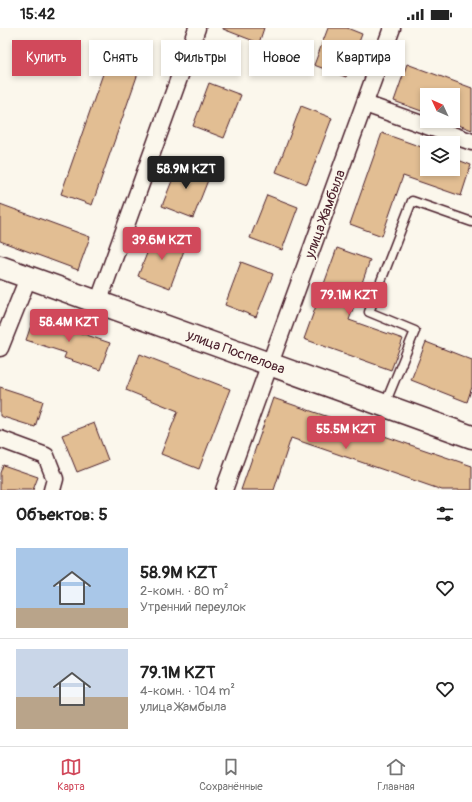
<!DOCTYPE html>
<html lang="ru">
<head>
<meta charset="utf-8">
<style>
	:root { --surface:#fff; --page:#f2f2f2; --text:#222; --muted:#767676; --line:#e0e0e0; --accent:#d1495b }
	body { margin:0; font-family:Pangolin,sans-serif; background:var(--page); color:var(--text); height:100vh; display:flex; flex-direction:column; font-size:15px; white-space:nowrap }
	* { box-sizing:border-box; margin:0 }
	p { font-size:13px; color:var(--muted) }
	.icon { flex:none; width:22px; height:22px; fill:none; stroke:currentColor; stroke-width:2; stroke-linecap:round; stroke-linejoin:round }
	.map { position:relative; height:462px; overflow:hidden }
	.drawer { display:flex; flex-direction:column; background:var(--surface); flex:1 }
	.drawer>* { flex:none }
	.guide { position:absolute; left:12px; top:12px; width:448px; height:36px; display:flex; gap:8px }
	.needle { width:26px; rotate:314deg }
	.fabs { position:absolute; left:420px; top:60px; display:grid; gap:8px }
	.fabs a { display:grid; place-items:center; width:40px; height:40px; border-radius:0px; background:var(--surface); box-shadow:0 2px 6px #0003; font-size:20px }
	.price { position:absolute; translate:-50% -34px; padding:0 9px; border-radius:4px; background:var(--accent); color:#fff; font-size:13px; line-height:26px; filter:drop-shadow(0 1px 2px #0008) }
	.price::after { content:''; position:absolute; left:50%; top:24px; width:12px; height:9px; margin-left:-6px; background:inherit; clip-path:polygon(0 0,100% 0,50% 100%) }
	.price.active { background:#222; color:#fff }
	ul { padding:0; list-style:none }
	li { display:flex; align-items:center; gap:12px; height:100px; padding:0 16px }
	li+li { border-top:1px solid var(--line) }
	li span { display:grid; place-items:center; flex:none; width:112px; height:80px; border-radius:0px; color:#555 }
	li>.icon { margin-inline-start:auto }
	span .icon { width:48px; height:48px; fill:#fffc; stroke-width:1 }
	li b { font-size:17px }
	h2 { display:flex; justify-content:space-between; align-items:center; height:48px; padding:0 16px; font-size:17px }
	.tag { padding:0 14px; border-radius:0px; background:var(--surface); box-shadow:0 2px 6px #0003; font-size:14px; line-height:36px }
	.tag.active { background:var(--accent); color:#fff }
	.status { display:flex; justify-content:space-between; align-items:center; height:28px; padding:0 20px; background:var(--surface); direction:ltr }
	.status svg { height:11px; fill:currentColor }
	.tabs { display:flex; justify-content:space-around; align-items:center; height:56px; border-top:1px solid var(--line); background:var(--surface); font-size:11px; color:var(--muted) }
	.tabs a { display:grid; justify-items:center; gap:2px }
	.tabs .active { color:var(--accent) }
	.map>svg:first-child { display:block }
	.building { fill:#e2be93; stroke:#4a1f2b }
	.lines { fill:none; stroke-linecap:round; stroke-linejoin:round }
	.lane-casing { stroke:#4a1f2b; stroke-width:11 }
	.street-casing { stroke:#4a1f2b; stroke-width:19 }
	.secondary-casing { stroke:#4a1f2b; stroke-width:25 }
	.lane { stroke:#fbf7ec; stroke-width:8 }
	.street { stroke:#fbf7ec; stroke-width:16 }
	.secondary { stroke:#fbf7ec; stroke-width:22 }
	.labels { text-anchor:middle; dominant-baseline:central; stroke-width:3.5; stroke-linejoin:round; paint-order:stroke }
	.street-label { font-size:14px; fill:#4a1f2b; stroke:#fbf7ec }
</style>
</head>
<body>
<div class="status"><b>15:42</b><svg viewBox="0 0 49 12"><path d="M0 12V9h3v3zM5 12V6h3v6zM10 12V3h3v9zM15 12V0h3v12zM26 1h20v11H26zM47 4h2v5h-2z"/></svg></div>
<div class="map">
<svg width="472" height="462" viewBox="0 0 472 462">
	<rect width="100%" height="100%" fill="#fbf7ec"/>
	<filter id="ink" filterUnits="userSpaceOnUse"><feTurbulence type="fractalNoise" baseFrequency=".025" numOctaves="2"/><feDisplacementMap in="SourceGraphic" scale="8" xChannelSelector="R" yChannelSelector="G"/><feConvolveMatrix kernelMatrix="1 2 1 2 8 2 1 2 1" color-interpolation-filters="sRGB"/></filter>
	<g filter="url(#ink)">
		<g class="building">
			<path d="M223 0H264L259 15 223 1Z"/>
			<path d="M328 0H347L362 6 346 49 314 37Z"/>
			<path d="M112 20 143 31 92 177 61 166Z"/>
			<path d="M407 36 472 60V102L453 95V67H427V85L394 73Z"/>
			<path d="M209 55 241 67 224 110 193 98Z"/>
			<path d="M301 78 332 90 307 156 276 144Z"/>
			<path d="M382 105 427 121V141H453V130L471 137 461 168 403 148 382 208 350 196Z"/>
			<path d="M179 135 210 147 193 190 162 178Z"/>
			<path d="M267 167 298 179 282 222 250 210Z"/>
			<path d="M0 176 90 209 78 242 0 213Z"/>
			<path d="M155 205 186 217 170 260 138 248Z"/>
			<path d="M337 220 370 232 349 292 403 311 391 342 304 311Z"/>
			<path d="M241 234 273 246 256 289 225 277Z"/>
			<path d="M34 289 110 315 100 342 64 330 66 325 26 312Z"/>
			<path d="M426 314 472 332V359L467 374 411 352Z"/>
			<path d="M140 326 230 361 199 441 161 426 178 383 126 362Z"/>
			<path d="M0 359 43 373 35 399 0 388Z"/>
			<path d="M273 370 472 438V462H442L291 410 274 462H241Z"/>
			<path d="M94 395 108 432 77 444 62 407Z"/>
			<path d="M3 437 38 449 33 462H0V445Z"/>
		</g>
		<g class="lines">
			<g class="lane-casing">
				<path id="lane" d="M385 376 415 303 369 284 412 173 472 194"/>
			</g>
			<g class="street-casing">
				<g id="street">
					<path d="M365 76 472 114"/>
					<path d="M98 275 197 0"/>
					<path d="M0 320 28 250"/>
					<path d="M0 411 46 428 55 451 52 462"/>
					<path d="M224 462 392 0"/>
				</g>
			</g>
			<g class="secondary-casing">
				<path id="secondary" d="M0 239 472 409"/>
			</g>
			<use href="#lane" class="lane"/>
			<use href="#street" class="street"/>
			<use href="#secondary" class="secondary"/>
		</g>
	</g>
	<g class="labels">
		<g class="street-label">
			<text transform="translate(325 186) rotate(-70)">улица Жамбыла</text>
			<text transform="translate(236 324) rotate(20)">улица Поспелова</text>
		</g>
	</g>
</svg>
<div class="fabs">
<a><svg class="needle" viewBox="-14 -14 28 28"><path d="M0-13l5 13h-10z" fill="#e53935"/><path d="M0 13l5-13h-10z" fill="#767676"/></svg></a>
<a><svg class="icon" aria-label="layers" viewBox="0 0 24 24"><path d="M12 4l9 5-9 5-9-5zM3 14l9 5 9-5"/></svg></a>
</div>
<b class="price active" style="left:186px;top:162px">58.9M KZT</b>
<b class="price" style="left:162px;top:233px">39.6M KZT</b>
<b class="price" style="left:349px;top:288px">79.1M KZT</b>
<b class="price" style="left:69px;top:315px">58.4M KZT</b>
<b class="price" style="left:346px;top:422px">55.5M KZT</b>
<div class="guide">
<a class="tag active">Купить</a>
<a class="tag">Снять</a>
<a class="tag">Фильтры</a>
<a class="tag">Новое</a>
<a class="tag">Квартира</a>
</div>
</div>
<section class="drawer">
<h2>Объектов: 5<svg class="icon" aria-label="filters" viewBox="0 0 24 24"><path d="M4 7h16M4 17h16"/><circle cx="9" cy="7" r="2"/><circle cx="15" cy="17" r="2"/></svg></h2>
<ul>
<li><span style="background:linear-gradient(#a9c7e8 75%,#b9a48a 0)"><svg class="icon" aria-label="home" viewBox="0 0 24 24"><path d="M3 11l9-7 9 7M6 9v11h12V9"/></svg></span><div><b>58.9M KZT</b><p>2-комн. · 80 m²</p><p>Утренний переулок</p></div><svg class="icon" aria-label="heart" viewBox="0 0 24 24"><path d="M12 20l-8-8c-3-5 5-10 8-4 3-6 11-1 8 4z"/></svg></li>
<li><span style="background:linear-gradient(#c9d6e8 60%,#b9a48a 0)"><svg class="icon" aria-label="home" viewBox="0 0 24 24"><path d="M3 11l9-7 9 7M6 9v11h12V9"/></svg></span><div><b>79.1M KZT</b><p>4-комн. · 104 m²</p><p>улица Жамбыла</p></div><svg class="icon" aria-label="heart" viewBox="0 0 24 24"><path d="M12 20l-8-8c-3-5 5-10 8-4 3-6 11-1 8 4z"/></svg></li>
</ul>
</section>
<nav class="tabs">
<a class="active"><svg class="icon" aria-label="map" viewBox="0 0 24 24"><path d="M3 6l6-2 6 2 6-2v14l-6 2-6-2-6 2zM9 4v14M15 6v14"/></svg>Карта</a>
<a><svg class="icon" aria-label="saved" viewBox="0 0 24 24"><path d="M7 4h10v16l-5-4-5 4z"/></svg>Сохранённые</a>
<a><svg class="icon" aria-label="home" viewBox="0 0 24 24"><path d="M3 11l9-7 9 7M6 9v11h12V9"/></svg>Главная</a>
</nav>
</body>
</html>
